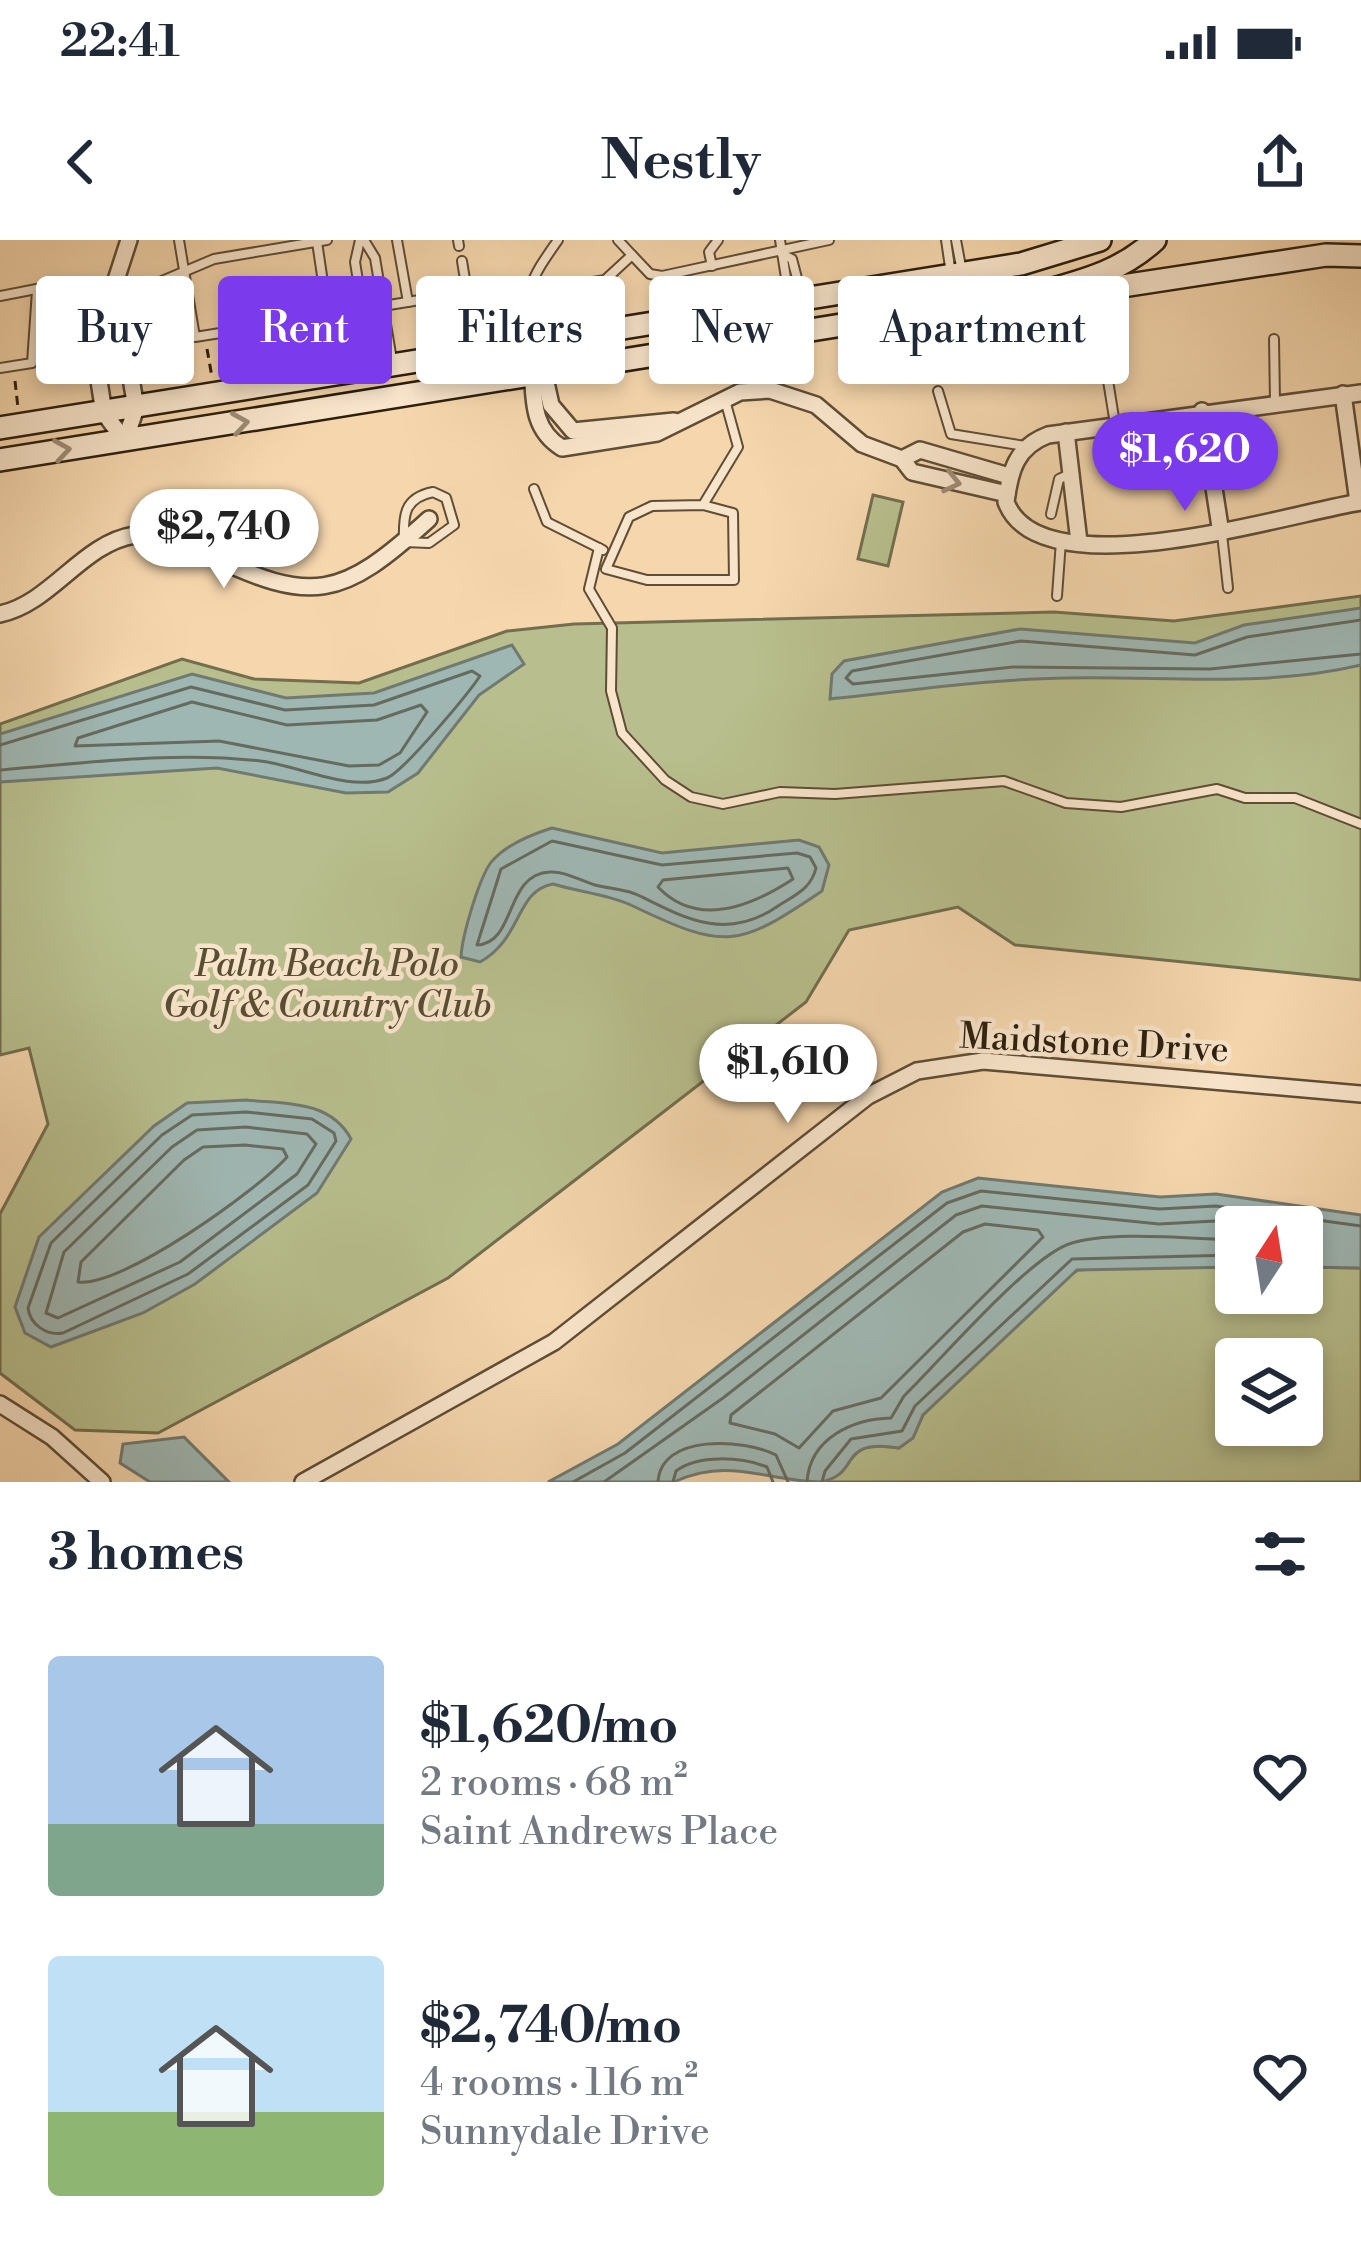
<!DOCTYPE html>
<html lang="en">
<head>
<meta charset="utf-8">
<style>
	:root { --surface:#fff; --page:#f2f2f3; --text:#1f2937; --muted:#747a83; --accent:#7c3aed }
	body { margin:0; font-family:"Libre Bodoni",serif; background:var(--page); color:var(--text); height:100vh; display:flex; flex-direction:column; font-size:45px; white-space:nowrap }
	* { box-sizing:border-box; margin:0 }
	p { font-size:39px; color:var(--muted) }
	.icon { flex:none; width:66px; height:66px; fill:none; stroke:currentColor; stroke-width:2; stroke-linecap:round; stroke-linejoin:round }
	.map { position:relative; height:1242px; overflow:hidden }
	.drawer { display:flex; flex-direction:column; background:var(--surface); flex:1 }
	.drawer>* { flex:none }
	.top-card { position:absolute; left:36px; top:36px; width:1290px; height:108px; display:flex; gap:24px }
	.needle { width:78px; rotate:12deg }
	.buttons { position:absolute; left:1215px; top:966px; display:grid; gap:24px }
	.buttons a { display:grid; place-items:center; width:108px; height:108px; border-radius:12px; background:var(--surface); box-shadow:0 6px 18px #0003; font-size:60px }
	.price { position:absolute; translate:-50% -102px; padding:0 27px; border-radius:42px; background:#fff; color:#222; font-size:39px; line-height:78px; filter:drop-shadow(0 3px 6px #0008) }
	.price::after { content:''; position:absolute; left:50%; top:72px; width:36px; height:27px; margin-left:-18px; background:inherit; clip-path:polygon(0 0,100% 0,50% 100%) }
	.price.on { background:var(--accent); color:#fff }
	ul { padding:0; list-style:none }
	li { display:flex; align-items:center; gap:36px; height:300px; padding:0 48px }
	li span { display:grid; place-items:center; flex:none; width:336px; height:240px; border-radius:12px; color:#555 }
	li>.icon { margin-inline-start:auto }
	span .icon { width:144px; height:144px; fill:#fffc; stroke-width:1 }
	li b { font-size:51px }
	h2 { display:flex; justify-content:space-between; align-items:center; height:144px; padding:0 48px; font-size:51px }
	.tag { padding:0 42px; border-radius:12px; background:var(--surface); box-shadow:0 6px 18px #0003; font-size:42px; line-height:108px }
	.tag.on { background:var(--accent); color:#fff }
	.status { display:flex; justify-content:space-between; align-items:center; height:84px; padding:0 60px; background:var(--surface); direction:ltr }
	.status svg { height:33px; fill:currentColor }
	header { display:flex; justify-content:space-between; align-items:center; height:156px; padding:0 48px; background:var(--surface); font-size:54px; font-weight:800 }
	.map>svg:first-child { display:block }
	.green { fill:#b8be8d; stroke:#726e4e; stroke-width:3; fill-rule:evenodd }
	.water { fill:#9fb7b3; stroke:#717a71; stroke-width:3 }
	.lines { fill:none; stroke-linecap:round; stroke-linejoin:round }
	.shore { stroke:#666b60; stroke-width:3 }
	.lane-casing { stroke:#5f4d36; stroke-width:12 }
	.street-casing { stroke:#5f4d36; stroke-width:20 }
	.secondary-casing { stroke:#2d1f0e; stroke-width:26 }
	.path { stroke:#2d1f0e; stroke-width:3; stroke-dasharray:9 6; stroke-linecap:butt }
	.lane { stroke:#f8e4ca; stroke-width:8 }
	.street { stroke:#f8e4ca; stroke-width:15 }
	.secondary { stroke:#f8e4ca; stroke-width:21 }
	.oneway { stroke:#9d8b75 }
	.labels { text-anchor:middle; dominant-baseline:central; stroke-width:9; stroke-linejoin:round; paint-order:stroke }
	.park-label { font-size:36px; font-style:italic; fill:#574f34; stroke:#f8e4ca }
	.street-label { font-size:36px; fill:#2d1f0e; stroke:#f8e4ca }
</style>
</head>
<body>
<div class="status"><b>22:41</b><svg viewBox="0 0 49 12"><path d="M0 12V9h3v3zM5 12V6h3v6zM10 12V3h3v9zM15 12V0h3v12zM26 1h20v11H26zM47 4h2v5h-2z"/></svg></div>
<header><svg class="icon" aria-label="back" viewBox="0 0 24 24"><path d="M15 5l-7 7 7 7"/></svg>Nestly<svg class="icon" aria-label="share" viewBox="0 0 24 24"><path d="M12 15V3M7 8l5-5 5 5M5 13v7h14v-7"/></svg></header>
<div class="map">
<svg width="1361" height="1242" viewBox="0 0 1361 1242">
	<rect width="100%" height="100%" fill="#f5d6ad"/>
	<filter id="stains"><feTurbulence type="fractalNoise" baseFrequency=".00167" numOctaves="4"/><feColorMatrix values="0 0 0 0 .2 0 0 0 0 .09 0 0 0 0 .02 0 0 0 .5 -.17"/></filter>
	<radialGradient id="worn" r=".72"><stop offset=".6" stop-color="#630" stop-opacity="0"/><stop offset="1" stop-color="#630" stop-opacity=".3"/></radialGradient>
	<g class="green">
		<path d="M873 255 903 262 888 326 858 319Z"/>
		<path d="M1361 356V740L1015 705 958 667 849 690 806 762 448 1038 158 1193 75 1190 0 1133V974L48 884 29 808 0 815V484L182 419 254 439 359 443 507 391 574 384 1054 372 1174 381Z"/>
		<path d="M1137 1026 1236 1027V1053H1302V1027L1361 1028V1242H820C864 1226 840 1199 899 1208L912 1198 923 1175 1057 1044 1078 1030ZM1236 1119H1302V1185H1236Z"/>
	</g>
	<g class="water">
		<path d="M1361 368V425C1265 448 1166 436 1068 438 988 439 909 451 830 459L832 434 844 421 1020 389 1195 403 1244 385Z"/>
		<path d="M512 405 524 424 479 455 418 533 388 552 346 553 217 528 0 542V494L192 434 286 458 374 453Z"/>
		<path d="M552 588 662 613 799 600 819 607 829 625 822 651C738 708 725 710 635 667 611 655 579 652 553 644 515 651 523 698 480 722L461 717C462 697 480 632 494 619 508 604 533 594 552 588Z"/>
		<path d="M246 860C286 864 330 860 351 899L317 953 195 1044 143 1073 51 1107 25 1093 15 1067 39 997 154 886 187 863Z"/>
		<path d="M978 938 1160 957 1216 954 1361 975V1028L1302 1027V987H1236V1027L1077 1030 923 1175 913 1198 899 1208C835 1198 863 1234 821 1242 769 1242 729 1216 674 1242H548L618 1204 942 952Z"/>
		<path d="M184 1197 229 1242H150L120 1223 123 1204Z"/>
	</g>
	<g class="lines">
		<g class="shore">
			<path d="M1361 380 1247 397 1195 415 1021 401 852 431 846 438 853 444 1013 427 1210 429 1361 414"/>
			<path d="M192 462 287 485 377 480 421 465 427 472 400 513 379 525 349 526 219 501 75 506 78 498Z"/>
			<path d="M0 505 191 447 285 470 374 465 472 431 480 436C468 454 404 531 387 538 350 553 298 525 260 521 175 511 85 523 0 530"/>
			<path d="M552 601 662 625 797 613 810 617 816 628C811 649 795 655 778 666 728 701 688 680 640 656 627 649 610 649 595 645 581 641 565 631 550 632 504 634 517 703 477 705L501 629Z"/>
			<path d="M788 628 793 639C752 666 698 689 658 647L663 640Z"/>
			<path d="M246 872 312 879 334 893 336 901 308 945 188 1034 63 1093C46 1096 30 1084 28 1068L51 1003 162 895 192 875Z"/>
			<path d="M246 887 307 894 316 904 297 934 180 1022 58 1078 46 1073 64 1012 172 907 197 890Z"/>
			<path d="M245 905 283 909 287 917C258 950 121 1048 78 1042L81 1022 184 920 203 907Z"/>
			<path d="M985 984 1038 990 1043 997 881 1158 833 1171 799 1208 775 1194 730 1183 731 1175 963 992Z"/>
			<path d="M573 1242 625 1213 947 963 981 951 1159 969 1216 966 1361 986"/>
			<path d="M604 1242 723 1158 956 975 982 966 1159 984 1215 981 1265 987"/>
			<path d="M658 1242C661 1193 744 1199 776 1215L788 1242"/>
			<path d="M673 1242 676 1231C698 1214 742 1217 767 1227L773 1242"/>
			<path d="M807 1242C810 1197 854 1179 891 1178L904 1156C940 1121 1027 1019 1069 1004 1110 990 1191 999 1236 1000"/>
			<path d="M822 1242 825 1231 851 1199 902 1191 915 1166 1072 1019 1236 1015"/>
		</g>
		<g class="lane-casing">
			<g id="lane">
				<path d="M179 0 195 97 328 76 317 2"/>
				<path d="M360 0 355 22 371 123"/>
				<path d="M364 0 375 18 392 120"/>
				<path d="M397 0 408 62"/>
				<path d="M458 0 459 6"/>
				<path d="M780 0 789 57"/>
				<path d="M946 0 951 34"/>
				<path d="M956 0 962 32"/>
				<path d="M782 14 792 19 798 42 791 57"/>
				<path d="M632 15 650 34 662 36 829 0"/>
				<path d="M462 21 467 52"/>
				<path d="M712 26 709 12 718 0"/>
				<path d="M527 53 605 40 632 15 618 0"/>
				<path d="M0 56 72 42 150 46 214 19 327 0"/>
				<path d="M383 66 505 46"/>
				<path d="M1274 99 1275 162"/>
				<path d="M529 102C527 46 527 44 558 0"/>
				<path d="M1105 122 1115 184"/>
				<path d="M0 128 32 123 37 51"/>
				<path d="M938 151 951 194 1025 206"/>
				<path d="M534 249 547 282 603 310"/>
				<path d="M433 252 446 258 454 285 429 303 404 302C403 275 404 258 433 252Z"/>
				<path d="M703 265 733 273 734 340H647L606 329 629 277 652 266 703 265 738 207 725 160"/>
				<path d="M1051 274 1059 239 1068 235"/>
				<path d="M1222 294 1228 348"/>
				<path d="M599 308 589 349 612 388 611 451 622 493 665 540 691 557 723 564 780 552 835 554 1004 541 1066 563 1121 567 1217 549 1245 558H1295L1361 584"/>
				<path d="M1057 356 1061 301"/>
			</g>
		</g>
		<g class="street-casing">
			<g id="street">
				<path d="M115 43 136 168 125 201"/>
				<path d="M529 104C538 141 523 184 562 208L657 193 740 152 770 150 816 165 862 204 902 219 912 232 1007 254"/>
				<path d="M543 129 551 165 573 191 674 181"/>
				<path d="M1361 153 1048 195C1016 207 1010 231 1006 262 1040 353 1289 273 1361 262"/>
				<path d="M1343 154 1358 262"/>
				<path d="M1202 171 1221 293"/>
				<path d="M1066 192 1079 302"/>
				<path d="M125 201 104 173 92 96 95 65 115 43 129 0"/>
				<path d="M902 219 920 210 1009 236"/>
				<path d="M0 374C52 363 82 303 135 295 161 291 183 303 206 314 313 365 341 359 429 279"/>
				<path d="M0 1164 52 1197 102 1242"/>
				<path d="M303 1242 554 1102 868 856 917 831 983 821 1361 854"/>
			</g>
		</g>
		<g class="secondary-casing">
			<g id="secondary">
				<path d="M1083 52 1326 15 1361 16"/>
				<path d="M0 188 1021 24 1100 0"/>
				<path d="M0 220 1035 54C1081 41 1119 33 1155 0"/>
			</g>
		</g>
		<g class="path">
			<path d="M489 73 493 90"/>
			<path d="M207 109 212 137"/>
			<path d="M15 141 18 168"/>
		</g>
		<use href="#lane" class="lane"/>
		<use href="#street" class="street"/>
		<use href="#secondary" class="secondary"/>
	</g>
	<defs><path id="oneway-chevron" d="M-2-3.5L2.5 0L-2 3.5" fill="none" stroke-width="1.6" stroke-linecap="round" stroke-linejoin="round" transform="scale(3)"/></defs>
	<g class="oneway">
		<use href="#oneway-chevron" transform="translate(240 183) rotate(-9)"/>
		<use href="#oneway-chevron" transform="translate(62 210) rotate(-9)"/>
		<use href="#oneway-chevron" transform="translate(952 242) rotate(13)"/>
	</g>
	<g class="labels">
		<g class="park-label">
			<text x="327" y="725">Palm Beach Polo<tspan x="327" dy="41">Golf &amp; Country Club</tspan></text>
		</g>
		<g class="street-label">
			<text transform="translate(1094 804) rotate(3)">Maidstone Drive</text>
		</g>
	</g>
	<rect width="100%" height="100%" filter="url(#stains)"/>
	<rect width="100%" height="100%" fill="url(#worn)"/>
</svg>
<div class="buttons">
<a><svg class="needle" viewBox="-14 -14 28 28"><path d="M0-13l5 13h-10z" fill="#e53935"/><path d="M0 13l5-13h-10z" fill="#747a83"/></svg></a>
<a><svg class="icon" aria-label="layers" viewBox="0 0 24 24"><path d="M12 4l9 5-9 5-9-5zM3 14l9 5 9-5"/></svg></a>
</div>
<b class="price on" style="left:1185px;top:274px">$1,620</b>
<b class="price" style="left:224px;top:351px">$2,740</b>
<b class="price" style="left:788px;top:886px">$1,610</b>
<div class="top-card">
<a class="tag">Buy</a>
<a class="tag on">Rent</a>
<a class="tag">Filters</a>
<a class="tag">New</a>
<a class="tag">Apartment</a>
</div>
</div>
<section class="drawer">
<h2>3 homes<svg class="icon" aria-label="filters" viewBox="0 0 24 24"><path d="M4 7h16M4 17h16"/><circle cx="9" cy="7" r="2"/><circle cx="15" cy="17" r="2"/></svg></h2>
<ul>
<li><span style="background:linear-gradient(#a9c7e8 70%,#7fa58c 0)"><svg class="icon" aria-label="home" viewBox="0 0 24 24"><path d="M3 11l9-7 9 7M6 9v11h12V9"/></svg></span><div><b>$1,620/mo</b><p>2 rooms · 68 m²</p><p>Saint Andrews Place</p></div><svg class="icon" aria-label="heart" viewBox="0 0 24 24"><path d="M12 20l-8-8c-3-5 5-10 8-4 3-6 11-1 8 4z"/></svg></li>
<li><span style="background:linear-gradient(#bfe0f5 65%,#8fb573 0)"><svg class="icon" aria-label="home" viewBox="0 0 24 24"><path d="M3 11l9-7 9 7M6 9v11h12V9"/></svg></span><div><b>$2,740/mo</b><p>4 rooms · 116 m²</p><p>Sunnydale Drive</p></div><svg class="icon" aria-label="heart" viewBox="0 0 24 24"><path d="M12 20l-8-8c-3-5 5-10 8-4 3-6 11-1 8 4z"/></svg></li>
</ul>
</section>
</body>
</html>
